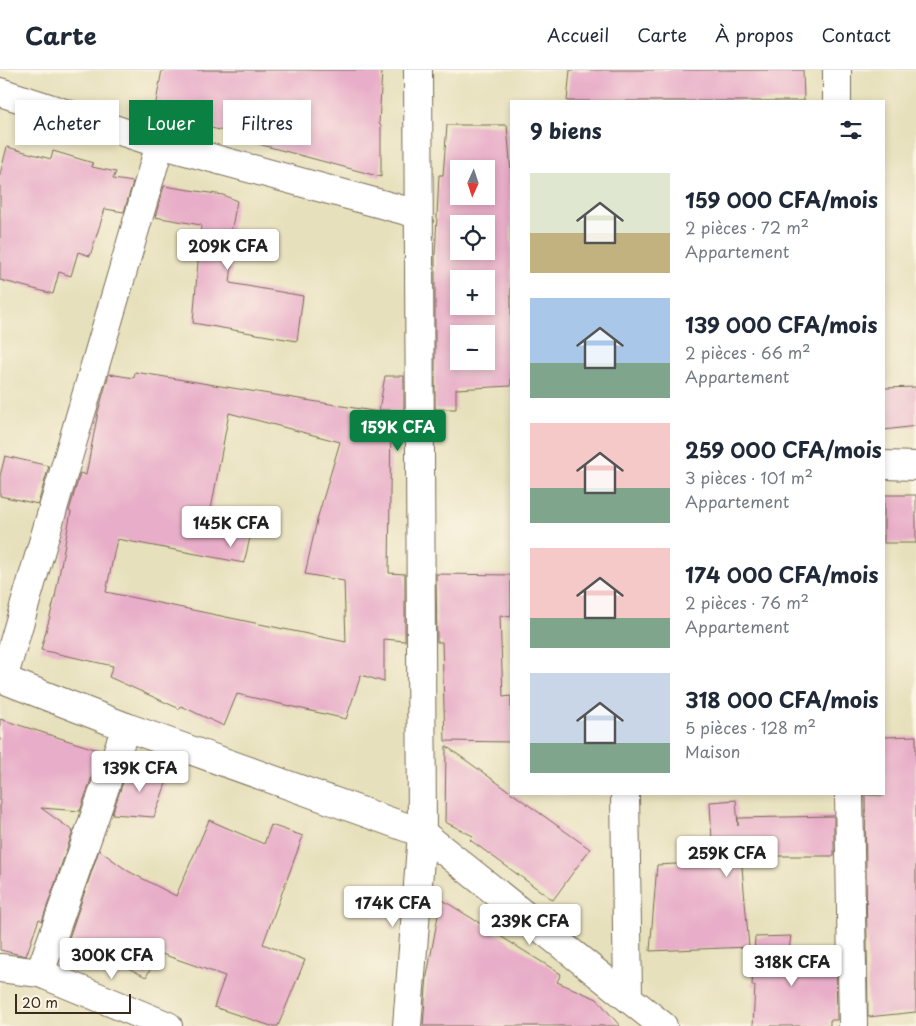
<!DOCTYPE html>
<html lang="fr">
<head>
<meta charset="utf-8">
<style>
	:root { --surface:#fff; --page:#f2f2f3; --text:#1f2937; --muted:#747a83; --line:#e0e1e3; --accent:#0b8043 }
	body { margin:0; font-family:"Playpen Sans",sans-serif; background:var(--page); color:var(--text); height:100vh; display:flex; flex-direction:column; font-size:19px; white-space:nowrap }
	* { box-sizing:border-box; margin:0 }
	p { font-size:16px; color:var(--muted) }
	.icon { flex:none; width:28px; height:28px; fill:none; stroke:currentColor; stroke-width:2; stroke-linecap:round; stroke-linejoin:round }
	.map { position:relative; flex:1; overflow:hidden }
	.sheet { position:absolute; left:510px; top:30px; width:375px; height:695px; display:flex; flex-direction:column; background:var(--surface); border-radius:0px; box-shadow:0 2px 8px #0003 }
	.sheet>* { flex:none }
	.guide { position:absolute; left:15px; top:30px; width:420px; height:45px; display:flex; gap:10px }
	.needle { width:32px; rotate:183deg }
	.controls { position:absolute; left:450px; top:90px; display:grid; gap:10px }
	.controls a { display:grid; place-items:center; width:45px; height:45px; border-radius:0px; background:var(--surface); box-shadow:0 2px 8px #0003; font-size:25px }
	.scale { position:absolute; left:15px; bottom:12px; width:116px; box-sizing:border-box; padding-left:5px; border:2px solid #3b2a1e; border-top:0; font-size:14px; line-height:18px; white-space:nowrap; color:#3b2a1e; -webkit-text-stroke:4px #fcf5e5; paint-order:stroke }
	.price { position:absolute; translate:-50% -42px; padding:0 11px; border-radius:5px; background:#fff; color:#222; font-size:16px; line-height:32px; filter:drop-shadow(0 1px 2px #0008) }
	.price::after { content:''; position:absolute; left:50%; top:30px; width:15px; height:11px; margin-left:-8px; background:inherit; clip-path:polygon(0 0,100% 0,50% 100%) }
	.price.active { background:var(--accent); color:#fff }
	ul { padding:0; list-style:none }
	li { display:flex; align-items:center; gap:15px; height:125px; padding:0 20px }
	li span { display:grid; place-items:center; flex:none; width:140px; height:100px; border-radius:0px; color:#555 }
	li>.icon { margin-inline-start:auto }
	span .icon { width:60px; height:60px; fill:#fffc; stroke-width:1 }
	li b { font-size:21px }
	h2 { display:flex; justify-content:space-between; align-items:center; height:60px; padding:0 20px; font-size:21px }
	.chip { padding:0 18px; border-radius:0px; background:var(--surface); box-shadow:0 2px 8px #0003; font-size:18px; line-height:45px }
	.chip.active { background:var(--accent); color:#fff }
	header { display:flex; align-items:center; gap:30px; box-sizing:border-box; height:70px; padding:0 25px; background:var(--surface); border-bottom:1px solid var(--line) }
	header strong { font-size:24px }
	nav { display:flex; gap:28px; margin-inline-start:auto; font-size:18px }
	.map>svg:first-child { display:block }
	.building { fill:#e8adc8; fill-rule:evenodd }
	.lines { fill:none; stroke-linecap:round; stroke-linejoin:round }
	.minor-casing { stroke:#776a55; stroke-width:30 }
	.minor { stroke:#fff; stroke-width:28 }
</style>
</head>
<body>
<header>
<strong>Carte</strong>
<nav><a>Accueil</a><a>Carte</a><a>À propos</a><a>Contact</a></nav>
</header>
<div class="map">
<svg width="916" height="956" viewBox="0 0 916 956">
	<rect width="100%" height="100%" fill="#fcf5e5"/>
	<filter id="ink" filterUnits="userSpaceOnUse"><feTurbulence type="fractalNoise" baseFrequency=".02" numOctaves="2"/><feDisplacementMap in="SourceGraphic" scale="10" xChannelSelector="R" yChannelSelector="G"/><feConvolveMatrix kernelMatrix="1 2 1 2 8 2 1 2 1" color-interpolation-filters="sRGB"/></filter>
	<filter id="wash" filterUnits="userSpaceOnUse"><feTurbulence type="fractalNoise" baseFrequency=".0096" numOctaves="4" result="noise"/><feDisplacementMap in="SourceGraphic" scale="20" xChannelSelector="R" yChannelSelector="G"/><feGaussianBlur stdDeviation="1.12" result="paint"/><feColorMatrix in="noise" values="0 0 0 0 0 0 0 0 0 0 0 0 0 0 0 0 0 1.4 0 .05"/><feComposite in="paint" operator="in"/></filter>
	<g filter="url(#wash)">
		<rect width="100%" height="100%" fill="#e7e0bc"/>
		<g id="blocks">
			<g class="building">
				<path d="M162 0H382L379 54 381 55V107L251 72 252 68 187 52 153 48Z"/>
				<path d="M570 0H803L804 31H567Z"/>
				<path d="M447 55H507L511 103V316L456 319V339H435V186L439 105H443ZM459 99H486V126H459ZM459 154H486V181H459ZM459 209H486V236H459ZM459 264H486V291H459Z"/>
				<path d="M7 77 51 89 53 81 93 93 92 97 116 102 113 109 133 112 124 142 105 139 90 186 78 182 71 206 59 202 53 224 0 210V104Z"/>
				<path d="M164 116 223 125 237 131 231 162 235 163 230 213 303 226 297 271 193 253 201 155 155 147Z"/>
				<path d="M135 302 391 344 389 503 405 504V571L384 569V612L361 605 346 649 237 624 224 656 181 636 180 639 109 607 113 596 41 580 55 527 71 442 69 441 80 403 86 405 98 342 109 304 134 308ZM229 343 340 372 318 446 305 504 344 511 346 572 106 522 117 469 244 493 252 459 209 450Z"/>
				<path d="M385 306H404V340H379Z"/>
				<path d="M916 317V356L884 360V318Z"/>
				<path d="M5 386 49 396 38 434 0 426V406Z"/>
				<rect x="884" y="425" width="32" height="48"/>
				<path d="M436 504 511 505V547L500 545 503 627 511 626V672L445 671 442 572H437Z"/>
				<path d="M0 649 101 681 80 741 41 738 73 761 42 851 39 849 26 886 0 880Z"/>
				<path d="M916 666V942L868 947 865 725 884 726V667Z"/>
				<path d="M446 676 590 779 553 830 470 770 473 766 445 752Z"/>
				<path d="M129 695 168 708 154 747 112 744Z"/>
				<path d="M736 730 738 756V748L834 746V786H741L749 877 650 881 657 795 713 792 710 732Z"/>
				<path d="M209 750 264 774 271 755 303 766 263 874 305 890 278 956H271L214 937 225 906 159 883 146 907 116 892 113 897 69 868 99 780 128 801 176 826Z"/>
				<path d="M441 829 561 904 557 912 597 929 620 956H423L427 906Z"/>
				<path d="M791 866 787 893 836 890 837 950H830V956H753L755 916H752L755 867Z"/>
			</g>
		</g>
	</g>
	<g filter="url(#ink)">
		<use href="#blocks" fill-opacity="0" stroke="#776a55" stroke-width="1"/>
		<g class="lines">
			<g class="minor-casing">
				<g id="minor">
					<path d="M837 0V31"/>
					<path d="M0 22 160 74 418 144"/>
					<path d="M884 395 916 396"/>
					<path d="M0 608 126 657 422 763 663 956"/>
					<path d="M3 609 160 74"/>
					<path d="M625 724 628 926"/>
					<path d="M849 724 853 956"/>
					<path d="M0 898 40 903 168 956"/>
					<path d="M40 903 126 657"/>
					<path d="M407 956 422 763 418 0"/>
				</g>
			</g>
			<use href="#minor" class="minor"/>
		</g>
	</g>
</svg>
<div class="controls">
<a><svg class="needle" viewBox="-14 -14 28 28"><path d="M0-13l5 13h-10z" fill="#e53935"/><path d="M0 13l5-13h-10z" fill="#747a83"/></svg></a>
<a><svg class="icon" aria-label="locate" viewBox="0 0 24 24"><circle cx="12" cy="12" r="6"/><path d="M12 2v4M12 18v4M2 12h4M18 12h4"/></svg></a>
<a>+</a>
<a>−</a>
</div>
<div class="scale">20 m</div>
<b class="price" style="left:228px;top:201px">209K CFA</b>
<b class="price active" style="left:398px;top:382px">159K CFA</b>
<b class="price" style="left:231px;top:478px">145K CFA</b>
<b class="price" style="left:140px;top:723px">139K CFA</b>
<b class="price" style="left:727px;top:808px">259K CFA</b>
<b class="price" style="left:393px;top:858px">174K CFA</b>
<b class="price" style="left:530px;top:876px">239K CFA</b>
<b class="price" style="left:112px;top:910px">300K CFA</b>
<b class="price" style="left:792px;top:917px">318K CFA</b>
<div class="guide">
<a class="chip">Acheter</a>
<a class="chip active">Louer</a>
<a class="chip">Filtres</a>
</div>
<section class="sheet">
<h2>9 biens<svg class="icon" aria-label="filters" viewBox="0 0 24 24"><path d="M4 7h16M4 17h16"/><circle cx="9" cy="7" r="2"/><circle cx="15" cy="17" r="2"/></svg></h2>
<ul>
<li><span style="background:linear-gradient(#dfe7d0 60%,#c2b280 0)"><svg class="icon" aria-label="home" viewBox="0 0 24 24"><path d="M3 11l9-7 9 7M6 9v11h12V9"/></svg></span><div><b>159 000 CFA/mois</b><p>2 pièces · 72 m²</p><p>Appartement</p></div></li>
<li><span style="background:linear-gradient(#a9c7e8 65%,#7fa58c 0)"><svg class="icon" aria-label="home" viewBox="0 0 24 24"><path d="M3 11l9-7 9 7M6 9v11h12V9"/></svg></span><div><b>139 000 CFA/mois</b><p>2 pièces · 66 m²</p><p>Appartement</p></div></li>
<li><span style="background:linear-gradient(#f6c9c9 65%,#7fa58c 0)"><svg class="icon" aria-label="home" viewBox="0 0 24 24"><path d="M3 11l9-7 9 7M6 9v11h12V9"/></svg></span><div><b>259 000 CFA/mois</b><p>3 pièces · 101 m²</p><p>Appartement</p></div></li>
<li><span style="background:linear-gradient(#f6c9c9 70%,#7fa58c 0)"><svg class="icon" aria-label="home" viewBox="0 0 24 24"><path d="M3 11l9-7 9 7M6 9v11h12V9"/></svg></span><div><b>174 000 CFA/mois</b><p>2 pièces · 76 m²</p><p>Appartement</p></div></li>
<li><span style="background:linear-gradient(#c9d6e8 70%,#7fa58c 0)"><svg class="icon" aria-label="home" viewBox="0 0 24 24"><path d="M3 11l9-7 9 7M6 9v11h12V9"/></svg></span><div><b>318 000 CFA/mois</b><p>5 pièces · 128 m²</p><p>Maison</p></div></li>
</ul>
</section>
</div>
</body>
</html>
